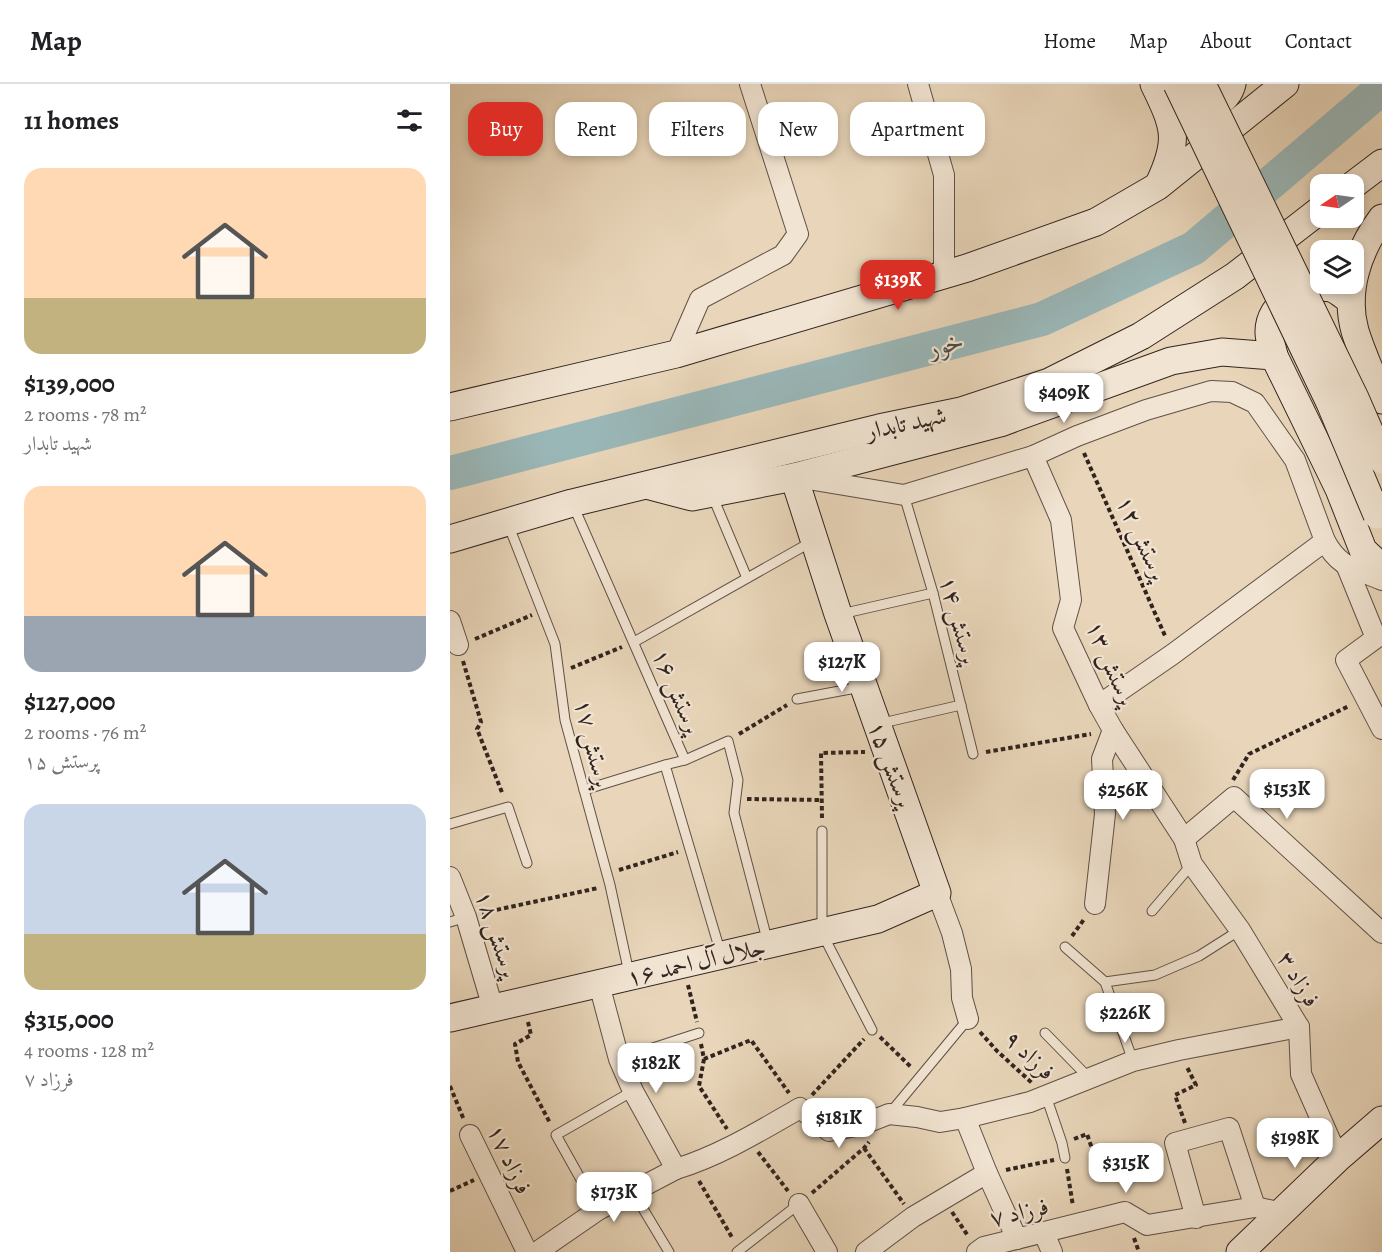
<!DOCTYPE html>
<html lang="en">
<head>
<meta charset="utf-8">
<style>
	:root { --surface:#fff; --page:#f6f6f6; --text:#202124; --muted:#757577; --line:#e0e0e0; --accent:#d93025 }
	body { margin:0; font-family:Alegreya,Amiri,serif; background:var(--page); color:var(--text); height:100vh; display:flex; flex-direction:column; font-size:22px; white-space:nowrap }
	* { box-sizing:border-box; margin:0 }
	p { font-size:20px; color:var(--muted) }
	.icon { flex:none; width:33px; height:33px; fill:none; stroke:currentColor; stroke-width:2; stroke-linecap:round; stroke-linejoin:round }
	.map { position:relative; flex:1; overflow:hidden }
	.details { display:flex; flex-direction:column; background:var(--surface); width:450px }
	.details>* { flex:none }
	.top-card { position:absolute; left:18px; top:18px; width:570px; height:54px; display:flex; gap:12px }
	.needle { width:39px; rotate:257deg }
	.controls { position:absolute; left:860px; top:90px; display:grid; gap:12px }
	.controls a { display:grid; place-items:center; width:54px; height:54px; border-radius:12px; background:var(--surface); box-shadow:0 3px 9px #0003; font-size:30px }
	.price { position:absolute; translate:-50% -51px; padding:0 14px; border-radius:12px; background:#fff; color:#222; font-size:20px; line-height:39px; filter:drop-shadow(0 2px 3px #0008) }
	.price::after { content:''; position:absolute; left:50%; top:36px; width:18px; height:14px; margin-left:-9px; background:inherit; clip-path:polygon(0 0,100% 0,50% 100%) }
	.price.on { background:var(--accent); color:#fff }
	ul { padding:0; list-style:none }
	li { display:grid; align-content:center; gap:12px; height:318px; padding:0 24px }
	li span { display:grid; place-items:center; height:186px; border-radius:18px; color:#555 }
	li>.icon { margin-inline-start:auto }
	span .icon { width:108px; height:108px; fill:#fffc; stroke-width:1 }
	li b { font-size:26px }
	h2 { display:flex; justify-content:space-between; align-items:center; height:72px; padding:0 24px; font-size:26px }
	.tag { padding:0 21px; border-radius:18px; background:var(--surface); box-shadow:0 3px 9px #0003; font-size:21px; line-height:54px }
	.tag.on { background:var(--accent); color:#fff }
	header { display:flex; align-items:center; gap:36px; box-sizing:border-box; height:84px; padding:0 30px; background:var(--surface); border-bottom:2px solid var(--line) }
	header strong { font-size:28px }
	nav { display:flex; gap:33px; margin-inline-start:auto; font-size:21px }
	main { display:flex; flex:1; min-height:0 }
	.map>svg:first-child { display:block }
	.lines { fill:none; stroke-linecap:round; stroke-linejoin:round }
	.river { stroke:#9ab7b8; stroke-width:34 }
	.lane-casing { stroke:#5f5046; stroke-width:11 }
	.street-casing { stroke:#5f5046; stroke-width:22 }
	.secondary-casing { stroke:#31241f; stroke-width:29 }
	.path { stroke:#31241f; stroke-width:4; stroke-dasharray:4.5 3; stroke-linecap:butt }
	.lane { stroke:#f1e4d2; stroke-width:9 }
	.street { stroke:#f1e4d2; stroke-width:20 }
	.secondary { stroke:#f1e4d2; stroke-width:27 }
	.secondary-bridge-casing { stroke:#31241f; stroke-width:29; stroke-linecap:butt }
	.secondary-bridge { stroke:#f1e4d2; stroke-width:27 }
	.labels { text-anchor:middle; dominant-baseline:central; stroke-width:4.5; stroke-linejoin:round; paint-order:stroke }
	.street-label { font-size:24px; fill:#31241f; stroke:#f1e4d2 }
	.water-label { font-size:26px; font-style:italic; fill:#4b4945; stroke:#f1e4d2 }
</style>
</head>
<body>
<header>
<strong>Map</strong>
<nav><a>Home</a><a>Map</a><a>About</a><a>Contact</a></nav>
</header>
<main>
<section class="details">
<h2>11 homes<svg class="icon" aria-label="filters" viewBox="0 0 24 24"><path d="M4 7h16M4 17h16"/><circle cx="9" cy="7" r="2"/><circle cx="15" cy="17" r="2"/></svg></h2>
<ul>
<li><span style="background:linear-gradient(#ffd9b3 70%,#c2b280 0)"><svg class="icon" aria-label="home" viewBox="0 0 24 24"><path d="M3 11l9-7 9 7M6 9v11h12V9"/></svg></span><div><b>$139,000</b><p>2 rooms · 78 m²</p><p>شهید تابدار</p></div></li>
<li><span style="background:linear-gradient(#ffd9b3 70%,#9aa5b1 0)"><svg class="icon" aria-label="home" viewBox="0 0 24 24"><path d="M3 11l9-7 9 7M6 9v11h12V9"/></svg></span><div><b>$127,000</b><p>2 rooms · 76 m²</p><p>پرستش ۱۵</p></div></li>
<li><span style="background:linear-gradient(#c9d6e8 70%,#c2b280 0)"><svg class="icon" aria-label="home" viewBox="0 0 24 24"><path d="M3 11l9-7 9 7M6 9v11h12V9"/></svg></span><div><b>$315,000</b><p>4 rooms · 128 m²</p><p>فرزاد ۷</p></div></li>
</ul>
</section>
<div class="map">
<svg width="932" height="1168" viewBox="0 0 932 1168">
	<rect width="100%" height="100%" fill="#e9d6ba"/>
	<filter id="stains"><feTurbulence type="fractalNoise" baseFrequency=".00333" numOctaves="4"/><feColorMatrix values="0 0 0 0 .2 0 0 0 0 .09 0 0 0 0 .02 0 0 0 .5 -.17"/></filter>
	<radialGradient id="worn" r=".72"><stop offset=".6" stop-color="#630" stop-opacity="0"/><stop offset="1" stop-color="#630" stop-opacity=".3"/></radialGradient>
	<g class="lines">
		<path class="river" d="M0 389 592 235 744 164 932 4"/>
		<g class="lane-casing">
			<g id="lane">
				<path d="M262 411 297 494"/>
				<path d="M454 411 483 509 523 670"/>
				<path d="M123 421 235 676 215 681 271 870"/>
				<path d="M58 440 105 560 115 636 160 801 179 889"/>
				<path d="M391 530 483 509"/>
				<path d="M184 558 363 457"/>
				<path d="M347 615 411 603"/>
				<path d="M428 640 511 621"/>
				<path d="M235 676 278 657 288 696 284 729 318 859"/>
				<path d="M134 706 215 681"/>
				<path d="M0 740 58 723 77 779"/>
				<path d="M372 747V849L422 946"/>
				<path d="M702 827 742 780"/>
				<path d="M0 838 16 833"/>
				<path d="M615 863 655 898 683 977"/>
				<path d="M655 898 705 891 749 872 790 846"/>
				<path d="M595 949 640 995"/>
				<path d="M169 975 249 949"/>
				<path d="M596 1012 612 1059 615 1074"/>
				<path d="M440 1029 518 935"/>
				<path d="M183 1108 219 1168"/>
				<path d="M148 1126 106 1051 183 1007"/>
				<path d="M287 1168 349 1120"/>
			</g>
		</g>
		<g class="street-casing">
			<g id="street">
				<path d="M468 0 494 91V190"/>
				<path d="M226 270 250 215 333 171 348 150 300 0"/>
				<path d="M583 372 611 436 621 516 613 544 649 621 663 646 734 755 742 780 790 846 849 943 851 990 888 1074"/>
				<path d="M352 394 454 411 583 372 627 352 696 326 761 307 782 308 805 319 845 376 875 457C890 485 906 484 932 496"/>
				<path d="M897 483 926 554 896 576 932 645"/>
				<path d="M0 537 8 561"/>
				<path d="M649 621 723 570 875 457"/>
				<path d="M734 755 784 713 932 849"/>
				<path d="M0 793 16 833 43 924"/>
				<path d="M487 809 502 849 511 885 512 914 518 935"/>
				<path d="M645 820 655 730 652 675 663 646"/>
				<path d="M149 900 169 975 183 1007 226 1085C269 1072 310 1047 350 1024L379 1047 411 1041 439 1030 467 1033 490 1038 515 1034 580 1018 683 977 729 966 849 943"/>
				<path d="M515 1034 537 1089 567 1155"/>
				<path d="M20 1051 77 1168"/>
				<path d="M349 1120 377 1168"/>
				<path d="M746 1134 725 1059 779 1044 805 1123"/>
				<path d="M594 1149 602 1168"/>
				<path d="M87 1168 148 1126 226 1085"/>
				<path d="M416 1168 463 1133 537 1089"/>
				<path d="M527 1168 534 1163 675 1128 697 1141 805 1123 833 1129"/>
			</g>
		</g>
		<g class="secondary-casing">
			<g id="secondary">
				<path d="M704 0C725 43 730 56 709 100"/>
				<path d="M740 25C757 26 777 19 782 0"/>
				<path d="M903 101 932 79"/>
				<path d="M932 134C908 166 894 208 905 247 912 270 923 293 932 316"/>
				<path d="M824 272C823 265 819 256 819 249 818 219 854 199 881 204 888 206 895 213 901 217"/>
				<path d="M0 323 226 270 517 184 646 138 708 102 835 0"/>
				<path d="M200 402 242 413 344 393 550 339 721 277 772 268 824 272 889 405 913 466 932 484"/>
				<path d="M0 455 122 419 429 344 511 327 599 298 691 252 785 192 870 126"/>
				<path d="M0 934 428 835 487 809 388 530 344 393"/>
				<path d="M790 1168 888 1074 932 1036"/>
			</g>
		</g>
		<g class="path">
			<path d="M634 369 716 554"/>
			<path d="M25 555 82 531"/>
			<path d="M13 577 31 638 27 645 53 711"/>
			<path d="M121 584 172 563"/>
			<path d="M289 650 337 621"/>
			<path d="M536 668 641 650"/>
			<path d="M783 696 799 670 899 622"/>
			<path d="M297 715 372 716"/>
			<path d="M372 734 371 669 415 668"/>
			<path d="M169 786 228 768"/>
			<path d="M32 829 148 804"/>
			<path d="M622 852 635 834"/>
			<path d="M238 901 247 938"/>
			<path d="M78 938 81 951 65 960 68 978 100 1039"/>
			<path d="M530 948 547 967 582 999"/>
			<path d="M430 953 461 983"/>
			<path d="M251 960 254 975 301 956 339 1009"/>
			<path d="M254 975 249 1002 277 1045"/>
			<path d="M0 1002 14 1036"/>
			<path d="M362 1011 414 955"/>
			<path d="M735 1039 725 1011 746 1001 737 983"/>
			<path d="M624 1055 637 1050 647 1079 676 1070 679 1078 703 1070V1065L707 1064"/>
			<path d="M414 1064 454 1120"/>
			<path d="M308 1068 338 1107"/>
			<path d="M617 1085 623 1122"/>
			<path d="M556 1086 604 1076"/>
			<path d="M249 1097 283 1155"/>
			<path d="M0 1107 24 1096"/>
			<path d="M362 1109 414 1064 419 1058"/>
			<path d="M502 1128 518 1152"/>
			<path d="M684 1154 689 1168"/>
		</g>
		<use href="#lane" class="lane"/>
		<use href="#street" class="street"/>
		<use href="#secondary" class="secondary"/>
		<g class="secondary-bridge-casing">
			<g id="secondary-bridge">
				<path d="M727 0 880 319 927 431"/>
				<path d="M752 0 905 314 932 376"/>
			</g>
		</g>
		<use href="#secondary-bridge" class="secondary-bridge"/>
	</g>
	<g class="labels">
		<g class="street-label">
			<text transform="translate(456 339) rotate(-12)">شهید تابدار</text>
			<text transform="translate(692 454) rotate(66)">پرستش ۱۲</text>
			<text transform="translate(509 536) rotate(75)">پرستش ۱۴</text>
			<text transform="translate(661 579) rotate(67)">پرستش ۱۳</text>
			<text transform="translate(227 607) rotate(67)">پرستش ۱۶</text>
			<text transform="translate(143 659) rotate(77)">پرستش ۱۷</text>
			<text transform="translate(441 680) rotate(70)">پرستش ۱۵</text>
			<text transform="translate(47 850) rotate(72)">پرستش ۱۸</text>
			<text transform="translate(246 878) rotate(-13)">جلال آل احمد ۱۶</text>
			<text transform="translate(849 895) rotate(59)">فرزاد ۳</text>
			<text transform="translate(580 971) rotate(44)">فرزاد ۹</text>
			<text transform="translate(60 1075) rotate(65)">فرزاد ۱۷</text>
			<text transform="translate(569 1128) rotate(-13)">فرزاد ۷</text>
		</g>
		<g class="water-label">
			<text transform="translate(496 260) rotate(-15)">خور</text>
		</g>
	</g>
	<rect width="100%" height="100%" filter="url(#stains)"/>
	<rect width="100%" height="100%" fill="url(#worn)"/>
</svg>
<div class="controls">
<a><svg class="needle" viewBox="-14 -14 28 28"><path d="M0-13l5 13h-10z" fill="#e53935"/><path d="M0 13l5-13h-10z" fill="#757577"/></svg></a>
<a><svg class="icon" aria-label="layers" viewBox="0 0 24 24"><path d="M12 4l9 5-9 5-9-5zM3 14l9 5 9-5"/></svg></a>
</div>
<b class="price on" style="left:448px;top:227px">$139K</b>
<b class="price" style="left:614px;top:340px">$409K</b>
<b class="price" style="left:392px;top:609px">$127K</b>
<b class="price" style="left:837px;top:736px">$153K</b>
<b class="price" style="left:673px;top:737px">$256K</b>
<b class="price" style="left:675px;top:960px">$226K</b>
<b class="price" style="left:206px;top:1010px">$182K</b>
<b class="price" style="left:389px;top:1065px">$181K</b>
<b class="price" style="left:845px;top:1085px">$198K</b>
<b class="price" style="left:676px;top:1110px">$315K</b>
<b class="price" style="left:164px;top:1139px">$173K</b>
<div class="top-card">
<a class="tag on">Buy</a>
<a class="tag">Rent</a>
<a class="tag">Filters</a>
<a class="tag">New</a>
<a class="tag">Apartment</a>
</div>
</div>
</main>
</body>
</html>
